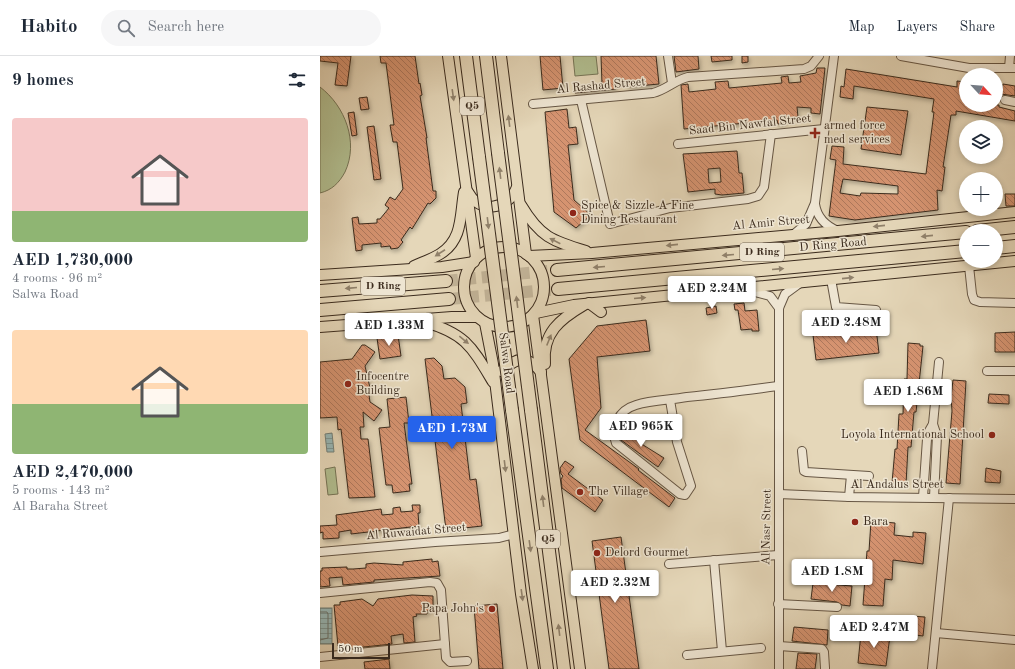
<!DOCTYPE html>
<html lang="en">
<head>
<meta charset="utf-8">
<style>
	:root { --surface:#fff; --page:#f6f6f7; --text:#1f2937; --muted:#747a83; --line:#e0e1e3; --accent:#2563eb }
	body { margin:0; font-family:"Old Standard TT",serif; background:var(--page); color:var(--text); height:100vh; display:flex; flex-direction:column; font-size:15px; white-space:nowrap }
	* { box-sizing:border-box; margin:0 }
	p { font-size:13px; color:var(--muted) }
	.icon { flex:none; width:22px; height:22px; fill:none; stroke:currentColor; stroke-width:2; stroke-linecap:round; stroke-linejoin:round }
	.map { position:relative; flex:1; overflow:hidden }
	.sheet { display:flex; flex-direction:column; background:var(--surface); width:320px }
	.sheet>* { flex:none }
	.needle { width:26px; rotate:116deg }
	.controls { position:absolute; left:639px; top:12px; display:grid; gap:8px }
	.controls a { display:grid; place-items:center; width:44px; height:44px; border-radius:50%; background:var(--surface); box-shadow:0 2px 6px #0003; font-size:20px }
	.scale { position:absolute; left:12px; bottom:10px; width:58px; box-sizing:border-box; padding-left:4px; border:2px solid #3b2b1d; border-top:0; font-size:11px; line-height:14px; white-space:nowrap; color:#3b2b1d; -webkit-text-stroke:3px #eee5d2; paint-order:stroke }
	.price { position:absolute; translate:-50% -34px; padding:0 9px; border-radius:4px; background:#fff; color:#222; font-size:13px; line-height:26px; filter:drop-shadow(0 1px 2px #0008) }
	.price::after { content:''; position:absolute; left:50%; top:24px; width:12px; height:9px; margin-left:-6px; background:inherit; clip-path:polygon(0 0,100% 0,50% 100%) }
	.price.active { background:var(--accent); color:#fff }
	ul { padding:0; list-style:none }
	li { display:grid; align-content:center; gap:8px; height:212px; padding:0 12px }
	li span { display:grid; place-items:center; height:124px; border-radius:4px; color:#555 }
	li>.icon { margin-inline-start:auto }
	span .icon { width:72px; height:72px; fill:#fffc; stroke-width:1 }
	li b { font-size:17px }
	h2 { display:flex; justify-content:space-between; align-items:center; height:48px; padding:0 12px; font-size:17px }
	header { display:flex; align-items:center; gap:24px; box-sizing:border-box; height:56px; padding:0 20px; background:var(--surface); border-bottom:1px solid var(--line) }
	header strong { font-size:19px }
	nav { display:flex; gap:22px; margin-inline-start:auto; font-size:14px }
	.search { width:280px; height:36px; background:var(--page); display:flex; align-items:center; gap:10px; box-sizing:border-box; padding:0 14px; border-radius:22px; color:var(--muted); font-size:15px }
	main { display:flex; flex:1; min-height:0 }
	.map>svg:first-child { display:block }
	.pitch { fill:#b2bf91; stroke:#767557 }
	.water { fill:url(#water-rules); stroke:#738079 }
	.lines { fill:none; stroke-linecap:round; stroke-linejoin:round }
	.shore { stroke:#6a726a; stroke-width:1 }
	.building { fill:url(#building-back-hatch); stroke:#3b2b1d; fill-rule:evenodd; filter:url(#shadow) }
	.highway-tunnel { stroke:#c3b59a; stroke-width:12; stroke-dasharray:12 6; stroke-linecap:butt }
	.minor-casing { stroke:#665644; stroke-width:10 }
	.major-casing { stroke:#3b2b1d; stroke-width:12 }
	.highway-casing { stroke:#3b2b1d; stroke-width:14 }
	.minor { stroke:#eee5d2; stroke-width:8 }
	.major { stroke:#e5d7b9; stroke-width:10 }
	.highway { stroke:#e5d7b9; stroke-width:12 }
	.highway-bridge-casing { stroke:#3b2b1d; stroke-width:14; stroke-linecap:butt }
	.highway-bridge { stroke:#e5d7b9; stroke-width:12 }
	.oneway { fill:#90816b }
	.poi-dot { fill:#8f2418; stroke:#eee5d2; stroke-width:1.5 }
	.labels { text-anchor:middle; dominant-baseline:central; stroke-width:3; stroke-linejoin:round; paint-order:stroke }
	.shield { fill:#eee5d2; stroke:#716353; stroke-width:1 }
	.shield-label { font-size:11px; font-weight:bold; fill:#3b2b1d }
	.street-label { font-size:12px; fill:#3b2b1d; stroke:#eee5d2 }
	.poi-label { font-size:12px; fill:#3b2b1d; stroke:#eee5d2; text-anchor:start }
</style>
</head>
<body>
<header>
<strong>Habito</strong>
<div class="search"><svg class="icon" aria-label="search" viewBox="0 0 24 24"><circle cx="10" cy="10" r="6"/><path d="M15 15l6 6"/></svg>Search here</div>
<nav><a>Map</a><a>Layers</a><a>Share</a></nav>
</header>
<main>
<section class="sheet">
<h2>9 homes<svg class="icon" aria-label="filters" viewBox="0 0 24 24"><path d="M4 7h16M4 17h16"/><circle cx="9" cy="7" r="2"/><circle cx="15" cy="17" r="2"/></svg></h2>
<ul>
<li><span style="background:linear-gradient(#f6c9c9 75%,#8fb573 0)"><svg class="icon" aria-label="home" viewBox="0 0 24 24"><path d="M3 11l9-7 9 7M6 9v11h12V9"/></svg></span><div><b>AED 1,730,000</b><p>4 rooms · 96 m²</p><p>Salwa Road</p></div></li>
<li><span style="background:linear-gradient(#ffd9b3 60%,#8fb573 0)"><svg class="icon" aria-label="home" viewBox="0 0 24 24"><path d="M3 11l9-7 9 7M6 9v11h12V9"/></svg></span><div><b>AED 2,470,000</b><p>5 rooms · 143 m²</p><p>Al Baraha Street</p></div></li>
</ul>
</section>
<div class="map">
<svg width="695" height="613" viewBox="0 0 695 613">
	<defs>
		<pattern id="water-rules" width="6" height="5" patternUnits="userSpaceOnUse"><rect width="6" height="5" fill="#98b8b7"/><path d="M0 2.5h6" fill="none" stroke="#7d9694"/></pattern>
		<pattern id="building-back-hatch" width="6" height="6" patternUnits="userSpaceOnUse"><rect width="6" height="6" fill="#d59370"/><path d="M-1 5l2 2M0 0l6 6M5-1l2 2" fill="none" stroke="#ae785b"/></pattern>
		<filter id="shadow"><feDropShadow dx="1.5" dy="2.5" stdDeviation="2" flood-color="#0004"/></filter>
	</defs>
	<rect width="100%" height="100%" fill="#e5d7b9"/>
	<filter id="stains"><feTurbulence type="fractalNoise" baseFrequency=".005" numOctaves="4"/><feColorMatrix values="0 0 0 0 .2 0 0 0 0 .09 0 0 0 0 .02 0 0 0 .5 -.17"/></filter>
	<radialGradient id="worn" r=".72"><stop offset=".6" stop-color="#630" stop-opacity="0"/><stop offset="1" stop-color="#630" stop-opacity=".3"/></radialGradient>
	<g class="pitch">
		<path d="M253 0H276L278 18 255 20Z"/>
		<path d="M0 31C25 50 39 86 25 116 19 127 12 134 0 137Z"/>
		<path d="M15 411 18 438 8 439 5 413Z"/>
	</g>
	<g class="water">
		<path d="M12 377 14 396H7L5 378Z"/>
		<rect x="0" y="552" width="12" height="36"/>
	</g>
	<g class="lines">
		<path class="shore" d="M0 556H7L8 558V582L0 584"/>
	</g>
	<g class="building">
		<path d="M0 0H31L27 30 15 29 18 7 0 5Z"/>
		<path d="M60 0H95L99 28 100 27 102 39 100 40 107 82H106L113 135H116V142L110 148 108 147 92 173 90 171 81 184 83 186 78 192 71 193 70 190 61 191V187L42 189V194L36 195 32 162 38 161 39 168 57 167V163H60L69 152 65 149 70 141 75 144 83 133 77 86H73L70 69H74L66 7H61Z"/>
		<path d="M220 0H240L243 32 223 34Z"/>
		<path d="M281 0H336L339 28 307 31V25L295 26 296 33 255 37V31L282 28Z"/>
		<path d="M354 0H378L379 13 356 16Z"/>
		<path d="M391 0H412V4L392 6Z"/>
		<path d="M422 0H428V6L422 7Z"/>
		<path d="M497 12H505L500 58 491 57V52L477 51 478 61 464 63V68H458L457 64 364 73 361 29 368 28 369 36 396 33 395 26 408 25 409 32 462 27 461 21 468 20 469 27 481 26 480 20 496 17Z"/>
		<path d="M526 13 637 31V25L646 26V49H679V51L695 55V65L636 55V59H631L623 111H625L622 135 617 134 618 154 535 164 509 160 516 104 510 103 512 90 524 91 523 108 606 118 614 56H612L614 43 534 30 533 43 520 41 521 30 524 31ZM523 123 578 130V138L541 137 540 140 520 137Z"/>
		<path d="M683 28 695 30V40L681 38Z"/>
		<path d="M47 41 49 53 41 54 39 42Z"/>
		<path d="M547 51 588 55 581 99 541 93Z"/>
		<path d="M247 53 249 72 256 71 258 88 248 89 254 144 271 159 256 172 234 156 225 56Z"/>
		<path d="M34 56 37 79 32 80 28 57Z"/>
		<path d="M54 70 61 123 54 124 47 71Z"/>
		<path d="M417 95 419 117H422L424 137 402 139 395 138V133L368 136 363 98ZM400 112 401 126 389 127 388 113Z"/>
		<path d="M685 138H695V150H686Z"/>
		<path d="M424 247 425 255 437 254 439 275H432V273L421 274 418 254H415L414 248Z"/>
		<path d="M396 250 397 257 387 259 386 252Z"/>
		<path d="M326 264 330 295 277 301 281 352 265 374 319 413 318 414 355 442 349 451 260 384 249 303 277 270Z"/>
		<path d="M556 272 559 297 496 304 493 279Z"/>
		<path d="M695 276V296H675V277Z"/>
		<path d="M78 279 81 300 60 303 57 282Z"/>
		<path d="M588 287 600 288V290H603L596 356H594L591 391H588L586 428 572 427 575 393H577L579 358H583L584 323H587Z"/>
		<path d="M42 289H45L55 296 45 310 50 332H48L50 346 62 354 54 365 43 356 44 371H40L41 383H48L55 441 29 442 21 373 18 374 17 361 0 362V306L32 303Z"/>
		<path d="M114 302 122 310 124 323 135 322 145 331 147 347 141 348 150 424 156 423 162 470 126 474 105 303Z"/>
		<path d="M633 324 646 325 640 428 626 427 632 355 631 341Z"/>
		<path d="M669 338 689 339V348L668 347Z"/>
		<path d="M86 341 89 367H84L92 428H89L90 435 73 437 72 429H66L59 372 70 371 67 343Z"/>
		<path d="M303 371 310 376 309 378 320 387 344 402 338 411 301 384 300 376Z"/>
		<path d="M245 405 254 411 248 418 283 444 275 456 242 432 241 423 243 420 241 418 240 412Z"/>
		<path d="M666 412 681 415 680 427 665 426Z"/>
		<path d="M92 449H100V457H98L99 470 31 478V474L19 476V482L3 483V476L0 477V470L17 469 16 459 61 453 62 459 73 458V452L80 451 81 456 93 455Z"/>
		<path d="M551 465 575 467 574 479 593 481V476L606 477 603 508 573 504 572 524 565 523 563 550 543 549 547 495H549Z"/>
		<path d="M301 481 319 613H289L272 485Z"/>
		<path d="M112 503V506L118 505 120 520 54 524V526L23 529 22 521 9 522 10 530 0 531V515H2V512L27 511V513H33L46 512V508L54 507 83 509V506Z"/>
		<path d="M493 527 532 530 530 550 522 549 517 546 491 543Z"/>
		<path d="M92 539 113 540V554L107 555V558H96L97 560 93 561 95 586 84 587 83 578 71 580 72 588 25 593V591L18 590 14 549H20V546L42 543 53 550 58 543Z"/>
		<path d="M177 548 183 613H159L154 550Z"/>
		<path d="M590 560 605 561 603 580 588 578Z"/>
		<path d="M474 571 508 574 507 589 472 585Z"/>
		<path d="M541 577 570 580 566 610 538 607Z"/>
		<path d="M478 597 497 598 495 613H476Z"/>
		<path d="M69 603 70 613H45L44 606Z"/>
	</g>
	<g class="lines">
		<g class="highway-tunnel">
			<path d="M126 225 237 214"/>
			<path d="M129 243 238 233"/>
		</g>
		<g class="minor-casing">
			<g id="minor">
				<path d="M348 0 352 27"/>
				<path d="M581 0 649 12H695"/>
				<path d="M689 12 690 0"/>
				<path d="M261 44 290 168 350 152 428 143 438 140 444 131 451 78"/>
				<path d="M685 44 695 46"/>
				<path d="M213 48 333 37C346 34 355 24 368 21L484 13 491 10 499 0"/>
				<path d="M358 88 504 73"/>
				<path d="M495 148C497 162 506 170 518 175"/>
				<path d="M474 178 486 168 495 147 514 0"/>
				<path d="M649 210 652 238 654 244 660 246 695 247"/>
				<path d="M511 223 516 251 556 254"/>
				<path d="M427 234 450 240 459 252"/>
				<path d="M667 315H695"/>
				<path d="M350 344 357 386 371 430 365 439 360 438 296 387C290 371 299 354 316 349 332 344 351 344 367 341 397 338 428 334 458 330"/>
				<path d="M613 368 617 380 614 441"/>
				<path d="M482 395 484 415 486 416 549 420"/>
				<path d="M459 438 529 441 695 443"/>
				<path d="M529 441 531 419"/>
				<path d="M603 441 607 383 609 375 613 368 619 306"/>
				<path d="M0 496 115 486 179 482 194 478"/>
				<path d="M394 504 402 595"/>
				<path d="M349 508 458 499"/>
				<path d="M0 537 110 526 117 527 121 534 126 602 130 606 147 605"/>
				<path d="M458 548 517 551"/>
				<path d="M616 577 695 584"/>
				<path d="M459 590 502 593 504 596 505 612"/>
				<path d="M367 599 441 592"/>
				<path d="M0 601 125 588"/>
				<path d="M459 613V252L465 238 480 227"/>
				<path d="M612 613 629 442"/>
			</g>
		</g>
		<g class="major-casing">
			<g id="major">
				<path d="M128 0 156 202"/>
				<path d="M181 0 206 198"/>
				<path d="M148 136C160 159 189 153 197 131"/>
				<path d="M201 149C220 181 232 185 266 195"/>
				<circle cx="184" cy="231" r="40"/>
				<path d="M209 200 272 197 518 175 695 156"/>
				<path d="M94 210C103 206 112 203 120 198 143 184 140 159 144 136"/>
				<path d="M0 219 122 211 154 206"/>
				<path d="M269 247 281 256"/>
				<path d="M216 257 254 249 695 205"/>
				<path d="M213 259 260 613"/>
				<path d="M104 266C145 277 152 291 173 326"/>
				<path d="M165 267 173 308 201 538 213 613"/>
				<path d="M0 271 132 261H156"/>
				<path d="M225 308C222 277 240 263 264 249"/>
				<path d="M181 315C198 301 206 298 221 316"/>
			</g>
		</g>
		<g class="highway-casing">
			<g id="highway">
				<path d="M146 0 159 101"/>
				<path d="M166 0 178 97"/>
				<path d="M657 175 695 171"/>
				<path d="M676 192 695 190"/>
				<path d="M237 214 646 176"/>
				<path d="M238 233 646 195"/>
				<path d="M0 235 126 225"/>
				<path d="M0 254 129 243"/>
				<path d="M192 354 227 613"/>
				<path d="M211 354 244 613"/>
			</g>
		</g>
		<use href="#minor" class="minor"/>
		<use href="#major" class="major"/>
		<use href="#highway" class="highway"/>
		<g class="highway-bridge-casing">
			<g id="highway-bridge">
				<path d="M178 97 211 354"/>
				<path d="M159 101 192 354"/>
			</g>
		</g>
		<use href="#highway-bridge" class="highway-bridge"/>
	</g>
	<defs><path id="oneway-solid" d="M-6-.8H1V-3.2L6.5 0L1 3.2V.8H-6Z"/></defs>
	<g class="oneway">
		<use href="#oneway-solid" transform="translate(133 39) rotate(82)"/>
		<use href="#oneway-solid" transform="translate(189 65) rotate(-97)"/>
		<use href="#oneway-solid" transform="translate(180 117) rotate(-97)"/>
		<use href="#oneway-solid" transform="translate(168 167) rotate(83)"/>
		<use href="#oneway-solid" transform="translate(559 170) rotate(174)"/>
		<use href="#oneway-solid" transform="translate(607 180) rotate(174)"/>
		<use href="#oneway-solid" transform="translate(235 185) rotate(-153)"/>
		<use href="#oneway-solid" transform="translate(352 189) rotate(174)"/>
		<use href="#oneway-solid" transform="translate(120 197) rotate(147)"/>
		<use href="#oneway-solid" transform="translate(408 199) rotate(175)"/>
		<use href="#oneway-solid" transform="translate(279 211) rotate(175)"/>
		<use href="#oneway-solid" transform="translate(458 213) rotate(-5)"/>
		<use href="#oneway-solid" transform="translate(528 222) rotate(-6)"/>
		<use href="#oneway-solid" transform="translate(31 232) rotate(175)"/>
		<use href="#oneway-solid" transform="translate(320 242) rotate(-5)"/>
		<use href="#oneway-solid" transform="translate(197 246) rotate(-97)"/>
		<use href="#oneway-solid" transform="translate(144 284) rotate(39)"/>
		<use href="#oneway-solid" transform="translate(229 284) rotate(-68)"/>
		<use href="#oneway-solid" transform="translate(185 410) rotate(83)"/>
		<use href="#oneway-solid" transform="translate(223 445) rotate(-97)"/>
		<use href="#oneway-solid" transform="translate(210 490) rotate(82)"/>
		<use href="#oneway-solid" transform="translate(202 539) rotate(82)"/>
		<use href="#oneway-solid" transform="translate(239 574) rotate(-97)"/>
	</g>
	<g class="poi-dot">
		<path d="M493 71h4v4h4v4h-4v4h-4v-4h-4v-4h4z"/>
		<circle cx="253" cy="157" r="4"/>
		<circle cx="28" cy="328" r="4"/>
		<circle cx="672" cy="379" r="4"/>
		<circle cx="260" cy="436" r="4"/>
		<circle cx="535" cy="466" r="4"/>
		<circle cx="277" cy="497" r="4"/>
		<circle cx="172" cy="553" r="4"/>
	</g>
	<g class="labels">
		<g class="shield">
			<rect x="140" y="41" width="24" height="18" rx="3"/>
			<rect x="420" y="187" width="44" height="18" rx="3"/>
			<rect x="41" y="221" width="44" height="18" rx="3"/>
			<rect x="216" y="474" width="24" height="18" rx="3"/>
		</g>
		<g class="shield-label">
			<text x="152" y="50">Q5</text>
			<text x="442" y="196">D Ring</text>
			<text x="63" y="230">D Ring</text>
			<text x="228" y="483">Q5</text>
		</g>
		<g class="street-label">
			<text transform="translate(281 30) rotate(-5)">Al Rashad Street</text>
			<text transform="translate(430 69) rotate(-6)">Saad Bin Nawfal Street</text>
			<text transform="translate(451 167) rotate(-5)">Al Amir Street</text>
			<text transform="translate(513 189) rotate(-5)">D Ring Road</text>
			<text transform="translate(186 307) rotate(83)">Salwa Road</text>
			<text x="577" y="429">Al Andalus Street</text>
			<text transform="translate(447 471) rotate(-89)">Al Nasr Street</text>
			<text transform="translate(96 476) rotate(-5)">Al Ruwaidat Street</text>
		</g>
		<g class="poi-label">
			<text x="504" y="70">armed force<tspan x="504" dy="14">med services</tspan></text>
			<text x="261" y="150">Spice &amp; Sizzle A Fine<tspan x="261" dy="14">Dining Restaurant</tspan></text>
			<text x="36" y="321">Infocentre<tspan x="36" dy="14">Building</tspan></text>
			<text x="664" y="379" text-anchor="end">Loyola International School</text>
			<text x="268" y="436">The Village</text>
			<text x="543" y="466">Bara</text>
			<text x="285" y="497">Delord Gourmet</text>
			<text x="164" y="553" text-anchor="end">Papa John's</text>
		</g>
	</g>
	<rect width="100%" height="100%" filter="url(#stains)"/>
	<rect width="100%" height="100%" fill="url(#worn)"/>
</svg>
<div class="controls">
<a><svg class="needle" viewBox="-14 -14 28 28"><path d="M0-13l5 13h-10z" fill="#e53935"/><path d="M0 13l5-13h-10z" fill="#747a83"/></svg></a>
<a><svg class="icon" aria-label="layers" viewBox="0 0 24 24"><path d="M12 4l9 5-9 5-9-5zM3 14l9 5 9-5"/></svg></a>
<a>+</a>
<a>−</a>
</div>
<div class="scale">50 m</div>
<b class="price" style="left:392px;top:254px">AED 2.24M</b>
<b class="price" style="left:526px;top:288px">AED 2.48M</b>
<b class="price" style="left:69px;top:291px">AED 1.33M</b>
<b class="price" style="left:588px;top:357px">AED 1.86M</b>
<b class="price" style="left:321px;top:392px">AED 965K</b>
<b class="price active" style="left:132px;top:394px">AED 1.73M</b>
<b class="price" style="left:512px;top:537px">AED 1.8M</b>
<b class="price" style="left:295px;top:548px">AED 2.32M</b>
<b class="price" style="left:554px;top:593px">AED 2.47M</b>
</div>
</main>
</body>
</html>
